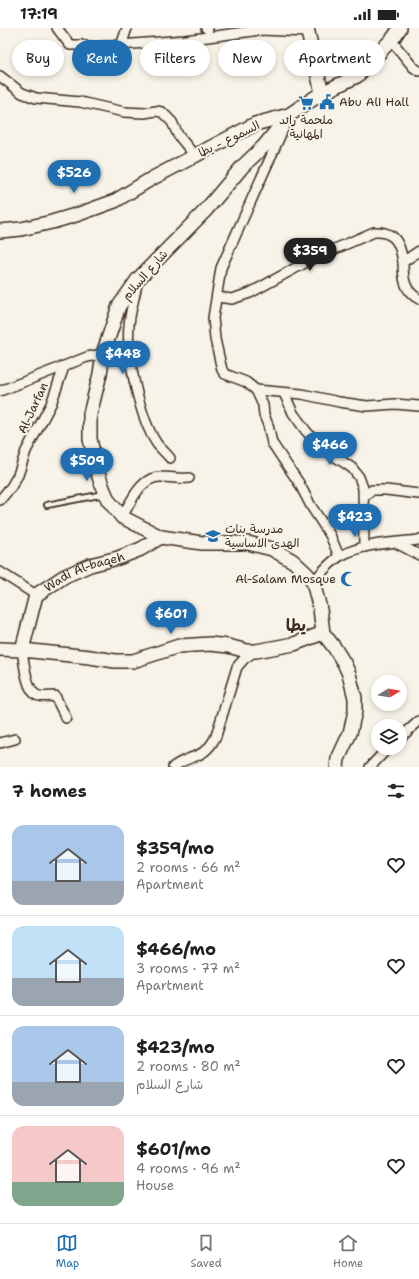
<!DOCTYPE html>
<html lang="en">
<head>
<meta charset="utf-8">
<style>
	:root { --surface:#fff; --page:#f6f6f6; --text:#202124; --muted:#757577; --line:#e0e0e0; --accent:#1f6fb2 }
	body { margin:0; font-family:"Shantell Sans","Playpen Sans Arabic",sans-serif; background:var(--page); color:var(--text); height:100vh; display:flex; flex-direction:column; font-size:15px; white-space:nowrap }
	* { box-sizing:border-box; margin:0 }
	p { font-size:13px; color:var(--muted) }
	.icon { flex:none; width:22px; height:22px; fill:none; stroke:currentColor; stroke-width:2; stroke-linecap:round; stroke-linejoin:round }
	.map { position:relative; height:739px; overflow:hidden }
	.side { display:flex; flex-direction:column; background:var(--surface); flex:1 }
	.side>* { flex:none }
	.banner { position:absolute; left:12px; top:12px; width:395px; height:36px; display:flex; gap:8px }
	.needle { width:26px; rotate:79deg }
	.buttons { position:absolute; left:371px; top:647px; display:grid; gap:8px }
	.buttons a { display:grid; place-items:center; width:36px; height:36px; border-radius:50%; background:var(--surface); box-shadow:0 2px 6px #0003; font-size:20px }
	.price { position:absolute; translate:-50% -34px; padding:0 9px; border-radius:14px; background:var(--accent); color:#fff; font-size:13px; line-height:26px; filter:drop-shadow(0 1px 2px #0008) }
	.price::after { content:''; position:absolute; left:50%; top:24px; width:12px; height:9px; margin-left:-6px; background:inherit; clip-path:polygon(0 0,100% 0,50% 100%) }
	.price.selected { background:#222; color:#fff }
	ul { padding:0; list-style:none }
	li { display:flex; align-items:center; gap:12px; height:100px; padding:0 12px }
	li+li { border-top:1px solid var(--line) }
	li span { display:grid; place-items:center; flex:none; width:112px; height:80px; border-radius:12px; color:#555 }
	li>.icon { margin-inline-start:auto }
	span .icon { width:48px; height:48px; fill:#fffc; stroke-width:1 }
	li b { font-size:17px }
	h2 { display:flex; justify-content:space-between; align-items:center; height:48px; padding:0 12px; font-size:17px }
	.tag { padding:0 14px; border-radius:18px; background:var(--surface); box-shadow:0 2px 6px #0003; font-size:14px; line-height:36px }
	.tag.selected { background:var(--accent); color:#fff }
	.status { display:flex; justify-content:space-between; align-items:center; height:28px; padding:0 20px; background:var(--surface); direction:ltr }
	.status svg { height:11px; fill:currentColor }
	.tabs { display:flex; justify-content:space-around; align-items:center; height:56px; border-top:1px solid var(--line); background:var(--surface); font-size:11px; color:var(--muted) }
	.tabs a { display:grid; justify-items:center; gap:2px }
	.tabs .selected { color:var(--accent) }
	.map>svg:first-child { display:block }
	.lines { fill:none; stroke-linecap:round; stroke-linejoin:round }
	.lane-casing { stroke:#3b2a1e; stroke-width:8 }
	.street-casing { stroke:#3b2a1e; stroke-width:12 }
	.secondary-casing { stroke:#3b2a1e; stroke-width:16 }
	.lane { stroke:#f7f3e8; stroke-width:4.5 }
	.street { stroke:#f7f3e8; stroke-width:9 }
	.secondary { stroke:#f7f3e8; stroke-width:13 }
	.labels { text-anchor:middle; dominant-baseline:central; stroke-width:4; stroke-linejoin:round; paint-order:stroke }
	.poi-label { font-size:12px; fill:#3b2a1e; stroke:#f7f3e8; text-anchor:start }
	.street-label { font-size:12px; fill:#3b2a1e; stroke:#f7f3e8 }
	.district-label { font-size:16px; font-weight:bold; fill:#3b2a1e; stroke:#f7f3e8 }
</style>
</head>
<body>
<div class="status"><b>17:19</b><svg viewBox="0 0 49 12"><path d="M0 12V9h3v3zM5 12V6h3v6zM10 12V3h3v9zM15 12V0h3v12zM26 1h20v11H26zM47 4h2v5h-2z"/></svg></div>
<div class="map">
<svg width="419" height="739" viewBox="0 0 419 739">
	<rect width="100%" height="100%" fill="#f7f3e8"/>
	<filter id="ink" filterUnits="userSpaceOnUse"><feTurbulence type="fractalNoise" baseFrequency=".025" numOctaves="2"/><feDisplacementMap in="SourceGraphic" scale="8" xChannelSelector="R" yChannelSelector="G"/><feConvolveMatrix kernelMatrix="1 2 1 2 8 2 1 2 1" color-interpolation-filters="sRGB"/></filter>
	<g filter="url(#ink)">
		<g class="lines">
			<g class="lane-casing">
				<path id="lane" d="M47 477 104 466"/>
			</g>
			<g class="street-casing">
				<g id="street">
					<path d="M57 0 70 17H82L94 19 185 12 261 2 307 4"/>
					<path d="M206 0 208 1"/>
					<path d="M391 12 413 39 419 43"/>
					<path d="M121 18 127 0"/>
					<path d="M0 48 22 65 36 70 80 74 124 84 144 85 156 83 162 84 172 94 178 107 195 128"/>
					<path d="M285 97 221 240 213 290 215 311 222 342 225 346 246 354 256 362 263 377 264 387 268 397 272 415 299 455 311 478 330 507 339 528"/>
					<path d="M419 223 403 234C403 250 404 263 419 271"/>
					<path d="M137 255C135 269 130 283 129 297 126 328 140 391 157 416 161 421 166 425 170 430"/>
					<path d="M217 269 232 271 250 265 312 231 374 204C395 203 400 215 403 234"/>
					<path d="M256 362 302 366 339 374 367 378 395 376 419 378"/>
					<path d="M0 363 87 329 103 326"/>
					<path d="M284 365 293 385 306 403 321 419 352 440 359 449 363 460 364 519"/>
					<path d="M364 469 372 462H386L419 466"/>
					<path d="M0 472 11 459 18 447 26 423 51 376 64 339"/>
					<path d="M122 489C131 474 141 448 161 449 172 449 179 451 189 450"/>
					<path d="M396 515 419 527"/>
					<path d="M0 544 36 567"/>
					<path d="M313 554C321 545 330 534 340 528 364 515 393 515 419 512"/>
					<path d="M22 622C24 633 26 665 39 668 43 669 50 668 55 668L66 690"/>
					<path d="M400 710 419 693"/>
					<path d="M0 715 15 711"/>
					<path d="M173 739C190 726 205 732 216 708L237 639 244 631 255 623"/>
					<path d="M370 739 388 720"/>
				</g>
			</g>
			<g class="secondary-casing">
				<g id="secondary">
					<path d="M307 0 322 65"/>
					<path d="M289 87 264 118 243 138 205 183 138 251 119 278 103 326 100 346 90 386V411L97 443 103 460 108 472 122 489 161 509 202 515H248L272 521 293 533 307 546 313 554 320 581 323 605 334 619 344 635 349 646 355 670V683L350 705 338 731 337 739"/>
					<path d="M0 203 21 201 52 194 79 186 115 173 151 151 255 96 289 87 322 65 357 48 394 9 400 0"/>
					<path id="s1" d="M0 621 22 622 36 567 65 548 90 537 118 530 141 521 161 509"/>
					<path d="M22 622 90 629 115 633H133L179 618 210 616 228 618 247 623H256L294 616 323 605"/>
				</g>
			</g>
			<use href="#lane" class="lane"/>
			<use href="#street" class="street"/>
			<use href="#secondary" class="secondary"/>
		</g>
	</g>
	<defs>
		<g id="civic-bare" transform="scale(1.2)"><path d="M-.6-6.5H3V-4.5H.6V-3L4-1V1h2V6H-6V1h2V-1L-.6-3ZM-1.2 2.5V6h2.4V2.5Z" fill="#1f6fb2" stroke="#f7f3e8" stroke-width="2.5" paint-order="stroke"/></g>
		<g id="supermarket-bare" transform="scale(1.2)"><path d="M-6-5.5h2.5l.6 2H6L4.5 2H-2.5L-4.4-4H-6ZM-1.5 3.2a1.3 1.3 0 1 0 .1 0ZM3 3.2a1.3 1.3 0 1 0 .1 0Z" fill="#1f6fb2" stroke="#f7f3e8" stroke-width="2.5" paint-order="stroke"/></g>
		<g id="school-bare" transform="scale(1.2)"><path d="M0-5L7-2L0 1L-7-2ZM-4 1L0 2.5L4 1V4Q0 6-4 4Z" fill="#1f6fb2" stroke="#f7f3e8" stroke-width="2.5" paint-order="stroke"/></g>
		<g id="mosque-bare" transform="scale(1.2)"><path d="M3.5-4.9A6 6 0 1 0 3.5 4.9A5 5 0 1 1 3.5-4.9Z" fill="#1f6fb2" stroke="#f7f3e8" stroke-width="2.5" paint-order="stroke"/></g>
	</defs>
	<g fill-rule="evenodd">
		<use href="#civic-bare" x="327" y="74"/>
		<use href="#supermarket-bare" x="306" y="75"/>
		<use href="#school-bare" x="213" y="508"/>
		<use href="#mosque-bare" x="348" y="551"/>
	</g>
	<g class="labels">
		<g class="poi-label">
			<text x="339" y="74">Abu Ali Hall</text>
			<text x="306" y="92" text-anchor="middle">ملحمة رائد<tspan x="306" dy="14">المهانية</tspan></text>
			<text x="225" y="501">مدرسة بنات<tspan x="225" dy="14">الهدى الاساسية</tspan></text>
			<text x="336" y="551" text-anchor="end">Al-Salam Mosque</text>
		</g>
		<g class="street-label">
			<text transform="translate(229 111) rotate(-26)">السموع - يطا</text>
			<text transform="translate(145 247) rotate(-49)">شارع السلام</text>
			<text transform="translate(33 380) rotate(-65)">Al-Jarfan</text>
			<text stroke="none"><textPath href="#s1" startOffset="133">Wadi Al-baqeh</textPath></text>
		</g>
		<g class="district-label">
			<text x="296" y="597">يطا</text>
		</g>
	</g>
</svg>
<div class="buttons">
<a><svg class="needle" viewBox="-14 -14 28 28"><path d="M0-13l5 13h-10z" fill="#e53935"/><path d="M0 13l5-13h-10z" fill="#757577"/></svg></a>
<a><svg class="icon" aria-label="layers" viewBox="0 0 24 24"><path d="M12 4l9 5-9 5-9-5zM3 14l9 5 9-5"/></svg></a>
</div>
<b class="price" style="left:74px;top:166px">$526</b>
<b class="price selected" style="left:310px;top:244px">$359</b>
<b class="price" style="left:123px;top:347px">$448</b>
<b class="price" style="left:330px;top:438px">$466</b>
<b class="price" style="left:87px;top:454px">$509</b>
<b class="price" style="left:355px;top:510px">$423</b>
<b class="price" style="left:171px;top:607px">$601</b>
<div class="banner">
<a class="tag">Buy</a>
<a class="tag selected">Rent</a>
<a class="tag">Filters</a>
<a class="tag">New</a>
<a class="tag">Apartment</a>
</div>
</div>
<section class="side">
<h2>7 homes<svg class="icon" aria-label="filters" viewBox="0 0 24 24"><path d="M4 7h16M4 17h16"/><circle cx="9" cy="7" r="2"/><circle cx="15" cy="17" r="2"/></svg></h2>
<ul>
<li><span style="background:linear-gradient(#a9c7e8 70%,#9aa5b1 0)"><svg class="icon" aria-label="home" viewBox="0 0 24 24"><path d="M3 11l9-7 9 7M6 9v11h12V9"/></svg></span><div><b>$359/mo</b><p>2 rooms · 66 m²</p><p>Apartment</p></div><svg class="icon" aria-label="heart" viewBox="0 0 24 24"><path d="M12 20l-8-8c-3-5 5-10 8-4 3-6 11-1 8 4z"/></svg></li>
<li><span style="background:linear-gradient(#bfe0f5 65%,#9aa5b1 0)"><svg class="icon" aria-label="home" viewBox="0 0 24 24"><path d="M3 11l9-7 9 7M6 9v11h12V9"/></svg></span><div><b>$466/mo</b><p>3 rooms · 77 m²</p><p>Apartment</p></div><svg class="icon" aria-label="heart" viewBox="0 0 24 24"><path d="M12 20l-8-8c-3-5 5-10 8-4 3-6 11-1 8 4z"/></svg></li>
<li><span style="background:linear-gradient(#a9c7e8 70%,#9aa5b1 0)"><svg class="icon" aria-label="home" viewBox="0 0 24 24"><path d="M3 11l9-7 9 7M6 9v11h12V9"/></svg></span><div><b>$423/mo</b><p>2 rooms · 80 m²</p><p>شارع السلام</p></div><svg class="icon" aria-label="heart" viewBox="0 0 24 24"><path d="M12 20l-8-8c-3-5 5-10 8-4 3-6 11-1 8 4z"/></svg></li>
<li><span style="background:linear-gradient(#f6c9c9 70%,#7fa58c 0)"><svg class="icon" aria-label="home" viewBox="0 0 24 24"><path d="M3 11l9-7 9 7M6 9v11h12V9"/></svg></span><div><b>$601/mo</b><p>4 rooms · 96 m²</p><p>House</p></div><svg class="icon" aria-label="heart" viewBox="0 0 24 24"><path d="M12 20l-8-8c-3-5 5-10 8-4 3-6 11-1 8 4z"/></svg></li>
</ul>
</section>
<nav class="tabs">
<a class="selected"><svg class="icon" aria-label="map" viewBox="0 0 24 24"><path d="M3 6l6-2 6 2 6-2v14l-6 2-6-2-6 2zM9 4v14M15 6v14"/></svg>Map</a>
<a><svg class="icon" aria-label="saved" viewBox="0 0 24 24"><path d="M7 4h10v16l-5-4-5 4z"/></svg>Saved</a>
<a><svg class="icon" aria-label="home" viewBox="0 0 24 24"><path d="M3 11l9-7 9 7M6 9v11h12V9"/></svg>Home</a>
</nav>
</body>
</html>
